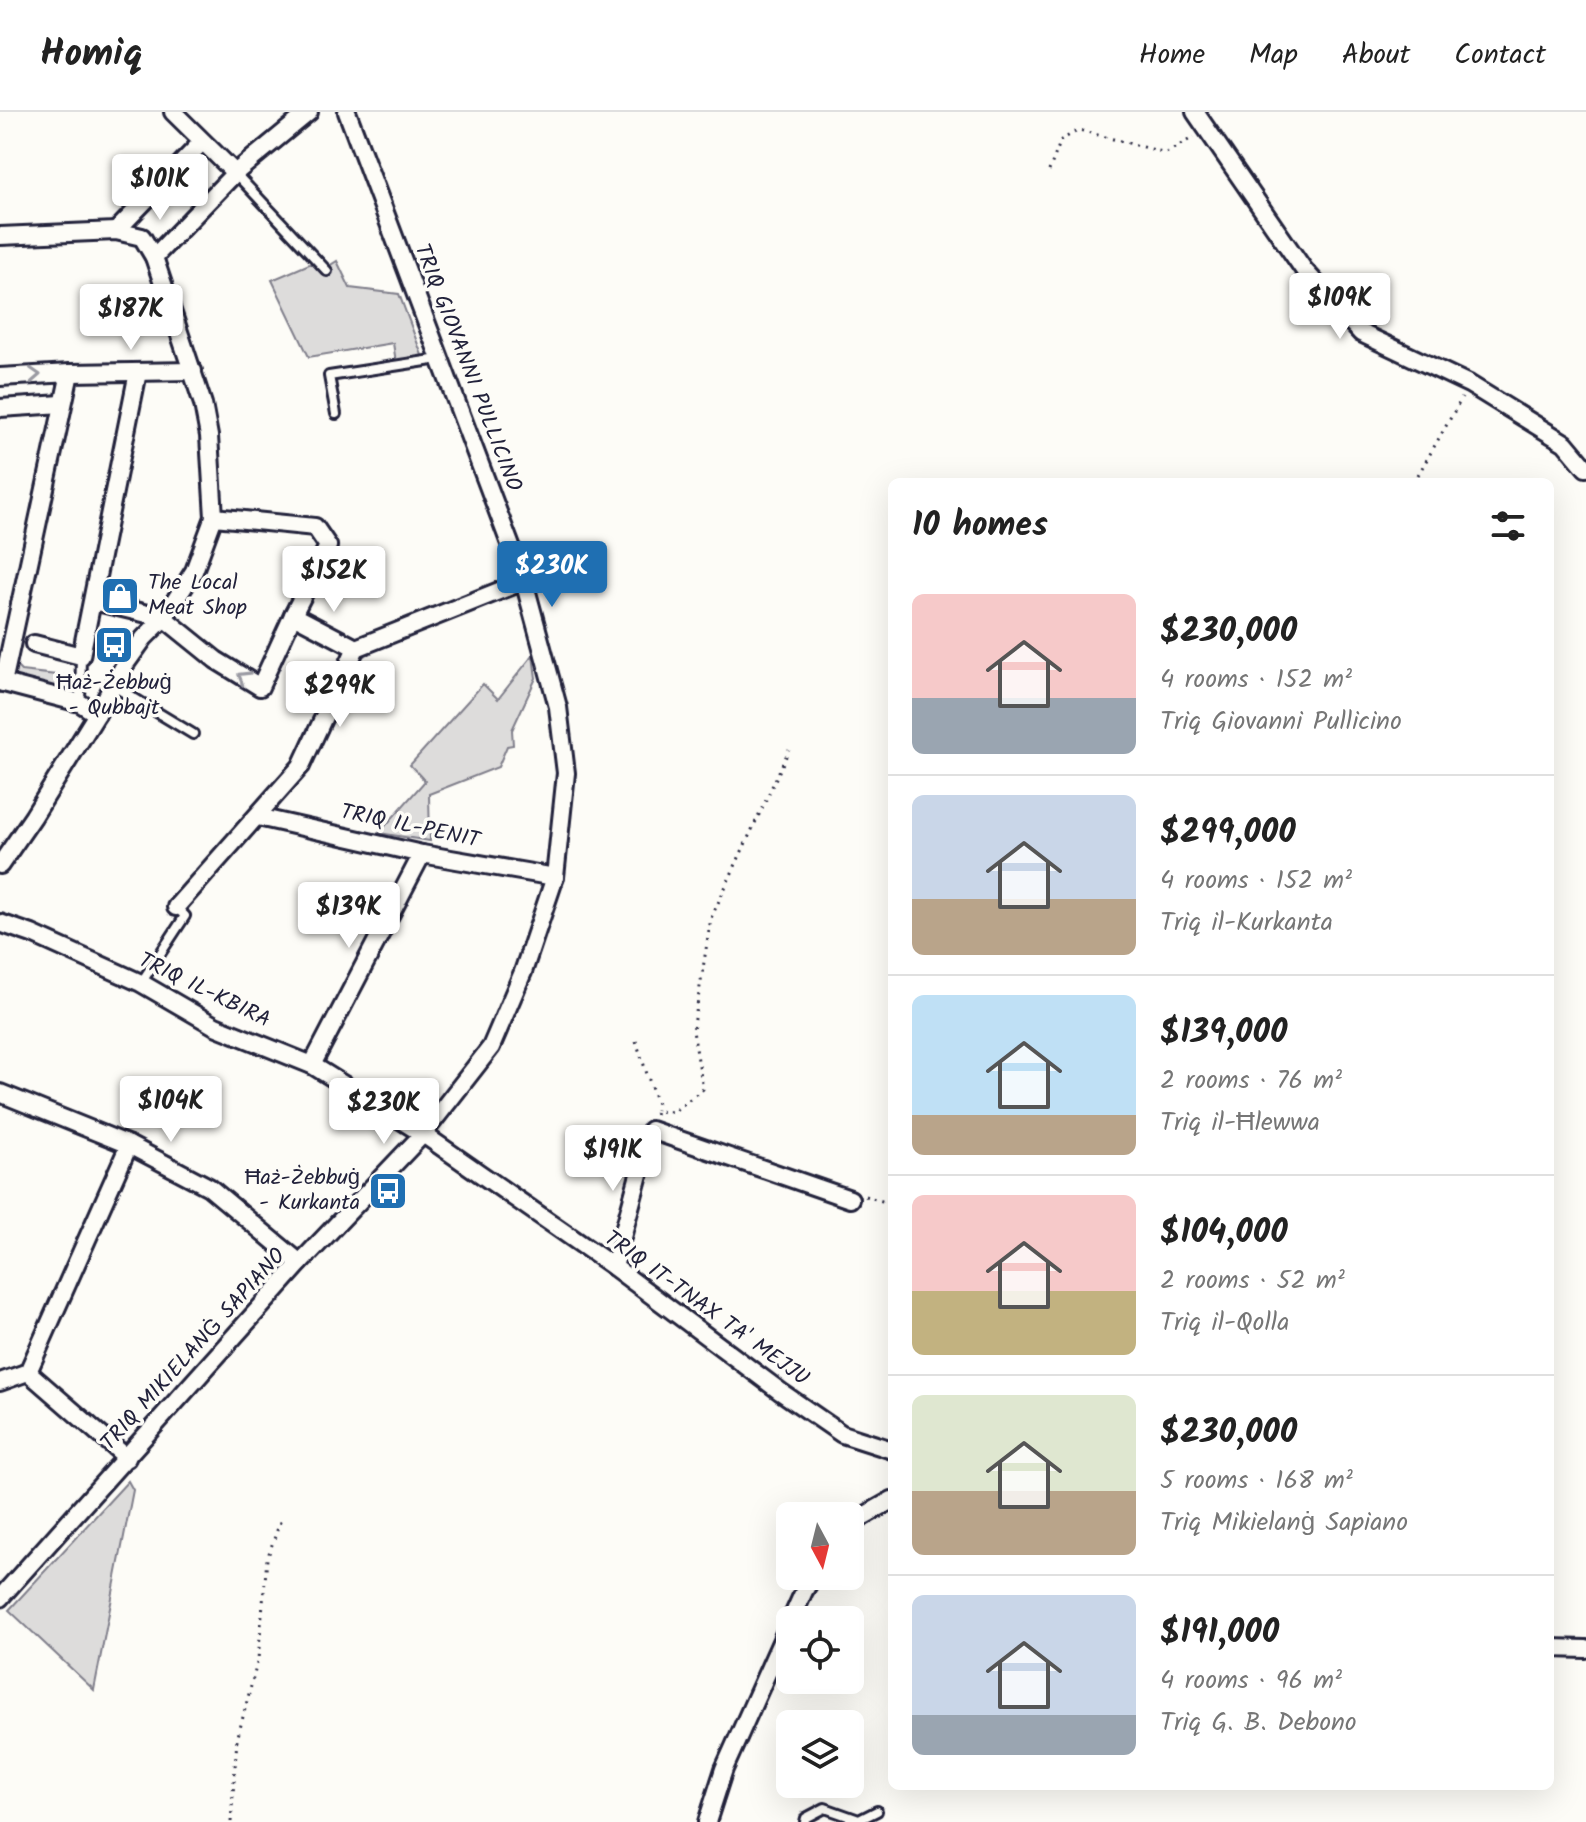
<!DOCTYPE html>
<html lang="en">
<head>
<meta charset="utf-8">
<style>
	:root { --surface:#fff; --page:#f6f6f6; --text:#222; --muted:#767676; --line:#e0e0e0; --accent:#1f6fb2 }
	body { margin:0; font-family:Kalam,sans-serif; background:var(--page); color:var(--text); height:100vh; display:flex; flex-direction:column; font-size:30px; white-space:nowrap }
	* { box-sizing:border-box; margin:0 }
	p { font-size:26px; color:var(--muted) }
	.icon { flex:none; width:44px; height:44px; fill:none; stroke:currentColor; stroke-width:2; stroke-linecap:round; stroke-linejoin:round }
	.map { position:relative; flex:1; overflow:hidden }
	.panel { position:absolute; left:888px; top:366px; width:666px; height:1312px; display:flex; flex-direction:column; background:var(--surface); border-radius:12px; box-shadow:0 8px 32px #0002 }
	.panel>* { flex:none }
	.needle { width:52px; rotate:173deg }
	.controls { position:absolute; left:776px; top:1390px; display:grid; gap:16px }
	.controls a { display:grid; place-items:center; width:88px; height:88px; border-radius:12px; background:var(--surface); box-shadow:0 8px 32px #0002; font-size:40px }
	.price { position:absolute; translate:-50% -68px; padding:0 18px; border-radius:8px; background:#fff; color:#222; font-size:26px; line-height:52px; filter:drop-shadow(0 2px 4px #0008) }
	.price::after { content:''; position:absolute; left:50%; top:48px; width:24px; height:18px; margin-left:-12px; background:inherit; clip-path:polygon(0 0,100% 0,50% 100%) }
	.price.on { background:var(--accent); color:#fff }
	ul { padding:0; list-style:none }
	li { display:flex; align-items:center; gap:24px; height:200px; padding:0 24px }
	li+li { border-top:2px solid var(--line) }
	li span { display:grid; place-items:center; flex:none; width:224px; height:160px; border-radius:12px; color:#555 }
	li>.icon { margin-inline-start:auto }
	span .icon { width:96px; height:96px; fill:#fffc; stroke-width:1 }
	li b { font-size:34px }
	h2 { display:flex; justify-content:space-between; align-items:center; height:96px; padding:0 24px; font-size:34px }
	header { display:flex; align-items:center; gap:48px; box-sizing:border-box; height:112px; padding:0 40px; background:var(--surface); border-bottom:2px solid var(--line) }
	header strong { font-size:38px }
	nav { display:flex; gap:44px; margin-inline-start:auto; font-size:28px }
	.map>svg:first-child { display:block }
	.green { fill:#dddcdb; stroke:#807f8b; stroke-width:2 }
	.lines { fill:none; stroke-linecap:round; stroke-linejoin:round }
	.service-casing { stroke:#22223b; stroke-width:14 }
	.minor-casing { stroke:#22223b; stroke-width:22 }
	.path { stroke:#22223b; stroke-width:3; stroke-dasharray:2 6; stroke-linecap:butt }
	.service { stroke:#fdfcf7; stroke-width:8 }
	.minor { stroke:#fdfcf7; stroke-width:16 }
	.oneway { stroke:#9a9aa2 }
	.labels { text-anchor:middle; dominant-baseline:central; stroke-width:7; stroke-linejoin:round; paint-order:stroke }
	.street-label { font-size:22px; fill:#22223b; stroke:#fdfcf7 }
	.poi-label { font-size:22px; fill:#22223b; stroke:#fdfcf7; text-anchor:start }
</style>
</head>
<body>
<header>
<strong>Homiq</strong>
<nav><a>Home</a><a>Map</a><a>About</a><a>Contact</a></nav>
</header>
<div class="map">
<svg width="1586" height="1710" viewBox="0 0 1586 1710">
	<rect width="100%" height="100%" fill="#fdfcf7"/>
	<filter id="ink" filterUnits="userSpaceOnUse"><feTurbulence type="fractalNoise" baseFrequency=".0125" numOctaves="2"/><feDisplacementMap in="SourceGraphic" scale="16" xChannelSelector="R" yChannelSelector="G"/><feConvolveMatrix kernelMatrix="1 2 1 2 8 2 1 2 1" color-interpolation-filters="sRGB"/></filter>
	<g filter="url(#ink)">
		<g class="green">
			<path d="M337 149 350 176 399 182 423 246 396 250 393 231 309 245 272 168 314 150 321 159Z"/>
			<path d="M533 543 536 566 512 618 513 633 507 634 498 655 429 682 430 729 379 721 425 669 410 653 483 572 498 587Z"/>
			<path d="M13 551 21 559 74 565 76 578 12 568Z"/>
			<path d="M128 1369 133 1378 94 1578 9 1498Z"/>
		</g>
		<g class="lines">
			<g class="service-casing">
				<g id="service">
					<path d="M235 61 327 159"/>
					<path d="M336 302 329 264 439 247"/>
					<path d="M112 573 193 622"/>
					<path d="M80 591 81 544"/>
					<path d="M141 871 185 804 176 795"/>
					<path d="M805 1710 806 1706 825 1696 859 1708 877 1699"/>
				</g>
			</g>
			<g class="minor-casing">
				<g id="minor">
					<path d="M173 0 235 61"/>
					<path d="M1195 0 1304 158 1361 221 1469 272 1565 331 1586 356"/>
					<path d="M116 119 202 30"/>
					<path d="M0 124 116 119 142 125 154 145 203 292 209 324 214 405 194 459 164 506 144 526 124 554 97 602 33 705 0 753"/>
					<path d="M154 145 235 61 309 0"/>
					<path d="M0 265 70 261 193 259"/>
					<path d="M0 296 62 292"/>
					<path d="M93 489 164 506 216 548 260 575 293 503 328 434 315 415 214 405"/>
					<path d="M293 503 356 536"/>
					<path d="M34 532 81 544 138 260"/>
					<path d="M0 570 80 591 97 602"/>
					<path d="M3 571 70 261"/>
					<path d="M258 705 422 742 555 765"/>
					<path d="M176 795 301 654 356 536 524 469"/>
					<path d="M0 811 32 822 141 871 215 914 312 953 423 1022 614 1155 781 1280 842 1322 892 1338"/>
					<path d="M312 953 422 742"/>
					<path d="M0 981 129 1033 209 1075 300 1151"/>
					<path d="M614 1155 651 1018 850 1087"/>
					<path d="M28 1260 129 1033"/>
					<path d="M0 1270 28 1260 127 1346"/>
					<path d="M850 1416 862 1405 892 1388"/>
					<path d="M0 1486 300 1151 423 1022 491 935 523 860 555 765 566 661 558 595 524 469 347 0"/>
					<path d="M791 1508 804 1479 813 1464"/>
					<path d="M1550 1536 1586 1537"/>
					<path d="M707 1710 724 1657 790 1510"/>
				</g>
			</g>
			<g class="path">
				<path d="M1049 59 1061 28 1079 18 1166 41 1194 25"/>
				<path d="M1414 370 1462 286"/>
				<path d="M636 929 657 992 656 998"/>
				<path d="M655 1002 656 999 673 1000 703 977 693 919 711 806 789 638"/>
				<path d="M865 1084 892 1092"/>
				<path d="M231 1710 237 1628 258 1547 267 1447 281 1407"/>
			</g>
			<use href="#service" class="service"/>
			<use href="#minor" class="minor"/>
		</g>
		<defs><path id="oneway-chevron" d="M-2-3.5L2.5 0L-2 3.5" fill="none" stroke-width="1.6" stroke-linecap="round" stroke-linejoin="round" transform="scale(2)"/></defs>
		<g class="oneway">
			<use href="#oneway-chevron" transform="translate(35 263) rotate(-3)"/>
			<use href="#oneway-chevron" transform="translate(243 565) rotate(-148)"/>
		</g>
	</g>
	<defs>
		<g id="shop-square" transform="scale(2)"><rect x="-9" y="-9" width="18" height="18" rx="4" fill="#1f6fb2" stroke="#fdfcf7"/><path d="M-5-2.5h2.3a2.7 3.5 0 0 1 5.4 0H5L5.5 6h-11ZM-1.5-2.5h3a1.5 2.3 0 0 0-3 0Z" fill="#fff"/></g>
		<g id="bus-square" transform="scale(2)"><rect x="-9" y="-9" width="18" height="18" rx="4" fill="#1f6fb2" stroke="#fdfcf7"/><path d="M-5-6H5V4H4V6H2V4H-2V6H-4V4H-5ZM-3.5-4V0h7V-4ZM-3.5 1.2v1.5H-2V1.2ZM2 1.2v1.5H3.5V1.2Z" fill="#fff"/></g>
	</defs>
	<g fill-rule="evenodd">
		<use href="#shop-square" x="120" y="484"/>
		<use href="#bus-square" x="114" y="533"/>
		<use href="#bus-square" x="388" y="1079"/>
	</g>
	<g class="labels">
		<g class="street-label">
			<text transform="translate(467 256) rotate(69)">TRIQ GIOVANNI PULLICINO</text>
			<text transform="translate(410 715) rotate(12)">TRIQ IL-PENIT</text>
			<text transform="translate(204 879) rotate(26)">TRIQ IL-KBIRA</text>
			<text transform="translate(706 1197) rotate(36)">TRIQ IT-TNAX TA' MEJJU</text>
			<text transform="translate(194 1238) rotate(-48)">TRIQ MIKIELANĠ SAPIANO</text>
		</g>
		<g class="poi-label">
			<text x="148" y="471">The Local<tspan x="148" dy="25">Meat Shop</tspan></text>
			<text x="114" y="571" text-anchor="middle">Ħaż-Żebbuġ<tspan x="114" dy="25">- Qubbajt</tspan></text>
			<text x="360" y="1066" text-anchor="end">Ħaż-Żebbuġ<tspan x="360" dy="25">- Kurkanta</tspan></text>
		</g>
	</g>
</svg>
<div class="controls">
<a><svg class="needle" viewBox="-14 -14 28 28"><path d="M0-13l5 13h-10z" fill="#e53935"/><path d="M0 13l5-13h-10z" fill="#767676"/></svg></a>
<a><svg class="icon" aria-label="locate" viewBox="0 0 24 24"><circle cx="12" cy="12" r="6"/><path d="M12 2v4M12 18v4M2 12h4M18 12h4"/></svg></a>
<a><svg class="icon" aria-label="layers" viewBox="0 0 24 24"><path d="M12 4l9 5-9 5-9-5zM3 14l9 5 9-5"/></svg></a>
</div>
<b class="price" style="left:160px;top:110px">$101K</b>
<b class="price" style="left:1340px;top:229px">$109K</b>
<b class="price" style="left:131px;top:240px">$187K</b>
<b class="price on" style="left:552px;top:497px">$230K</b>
<b class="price" style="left:334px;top:502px">$152K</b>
<b class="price" style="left:340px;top:617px">$299K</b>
<b class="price" style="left:349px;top:838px">$139K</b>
<b class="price" style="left:171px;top:1032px">$104K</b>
<b class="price" style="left:384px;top:1034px">$230K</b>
<b class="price" style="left:613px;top:1081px">$191K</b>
<section class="panel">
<h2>10 homes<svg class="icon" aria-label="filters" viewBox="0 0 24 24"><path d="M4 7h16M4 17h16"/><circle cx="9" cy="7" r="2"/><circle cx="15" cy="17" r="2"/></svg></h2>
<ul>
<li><span style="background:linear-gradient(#f6c9c9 65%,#9aa5b1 0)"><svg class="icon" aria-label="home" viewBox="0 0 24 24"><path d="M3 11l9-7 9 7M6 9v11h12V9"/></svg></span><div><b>$230,000</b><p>4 rooms · 152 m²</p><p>Triq Giovanni Pullicino</p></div></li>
<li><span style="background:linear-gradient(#c9d6e8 65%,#b9a48a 0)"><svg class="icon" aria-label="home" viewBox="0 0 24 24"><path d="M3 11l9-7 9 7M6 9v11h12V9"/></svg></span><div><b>$299,000</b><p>4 rooms · 152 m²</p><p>Triq il-Kurkanta</p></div></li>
<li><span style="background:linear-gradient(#bfe0f5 75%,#b9a48a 0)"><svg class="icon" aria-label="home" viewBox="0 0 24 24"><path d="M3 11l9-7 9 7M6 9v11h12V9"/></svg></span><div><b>$139,000</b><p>2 rooms · 76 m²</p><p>Triq il-Ħlewwa</p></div></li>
<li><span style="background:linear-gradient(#f6c9c9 60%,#c2b280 0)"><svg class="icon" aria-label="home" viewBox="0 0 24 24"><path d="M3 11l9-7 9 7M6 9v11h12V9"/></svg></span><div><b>$104,000</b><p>2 rooms · 52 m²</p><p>Triq il-Qolla</p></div></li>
<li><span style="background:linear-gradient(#dfe7d0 60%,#b9a48a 0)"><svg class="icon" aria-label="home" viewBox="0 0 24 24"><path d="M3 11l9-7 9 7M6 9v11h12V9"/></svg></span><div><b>$230,000</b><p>5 rooms · 168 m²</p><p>Triq Mikielanġ Sapiano</p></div></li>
<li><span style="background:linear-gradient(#c9d6e8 75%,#9aa5b1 0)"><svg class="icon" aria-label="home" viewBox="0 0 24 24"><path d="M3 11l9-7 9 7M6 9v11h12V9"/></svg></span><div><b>$191,000</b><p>4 rooms · 96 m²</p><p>Triq G. B. Debono</p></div></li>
</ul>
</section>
</div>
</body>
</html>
